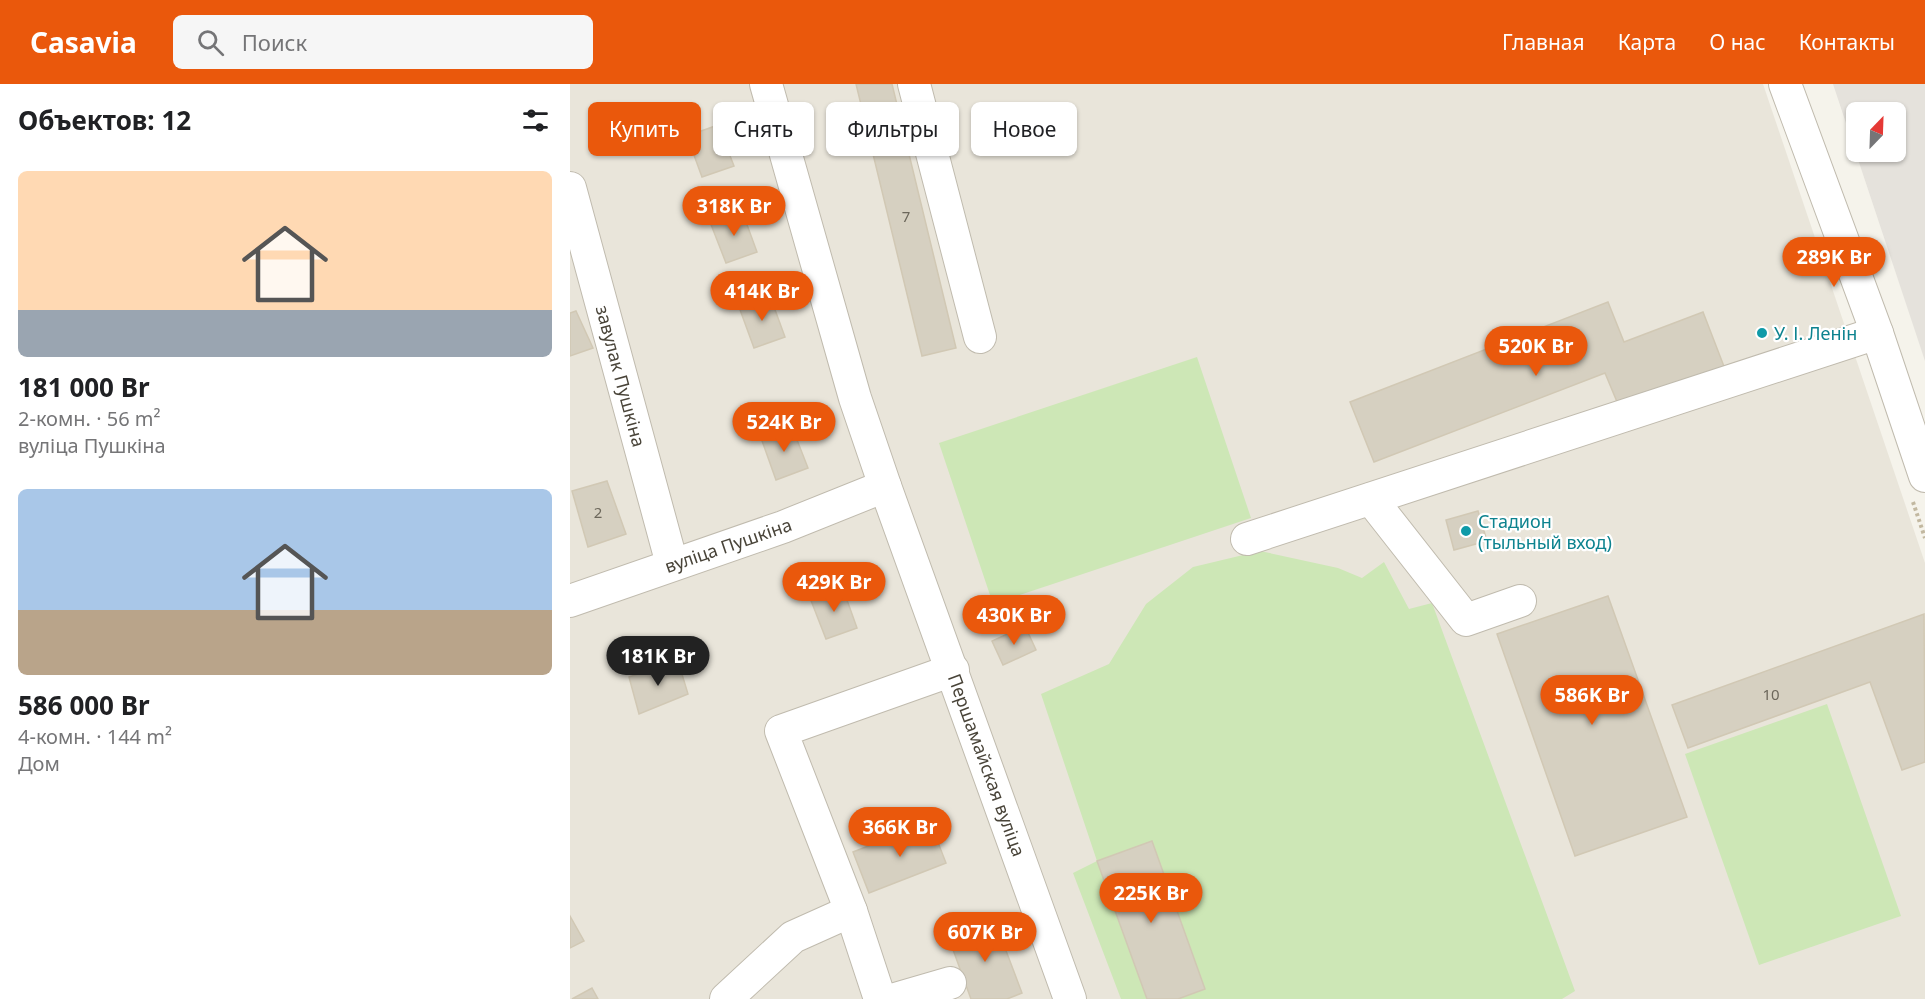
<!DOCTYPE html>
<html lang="ru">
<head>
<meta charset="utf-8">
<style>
	:root { --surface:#fff; --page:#f6f6f6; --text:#202124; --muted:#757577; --accent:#ea580c }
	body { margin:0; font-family:"Noto Sans",sans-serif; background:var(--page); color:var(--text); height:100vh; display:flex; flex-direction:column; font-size:22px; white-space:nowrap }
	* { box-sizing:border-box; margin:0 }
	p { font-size:20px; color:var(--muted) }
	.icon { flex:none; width:33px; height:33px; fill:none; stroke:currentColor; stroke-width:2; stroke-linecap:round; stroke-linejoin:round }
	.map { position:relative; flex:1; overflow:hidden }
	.side { display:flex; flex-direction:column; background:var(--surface); width:570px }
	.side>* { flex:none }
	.top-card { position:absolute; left:18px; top:18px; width:570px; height:54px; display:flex; gap:12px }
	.needle { width:39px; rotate:23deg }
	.fabs { position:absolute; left:1276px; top:18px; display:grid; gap:12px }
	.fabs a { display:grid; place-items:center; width:60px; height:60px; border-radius:9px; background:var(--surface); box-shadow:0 2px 4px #0004; font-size:30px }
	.price { position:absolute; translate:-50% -51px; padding:0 14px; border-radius:21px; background:var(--accent); color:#fff; font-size:20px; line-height:39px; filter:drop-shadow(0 2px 3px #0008) }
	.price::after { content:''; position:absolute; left:50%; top:36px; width:18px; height:14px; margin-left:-9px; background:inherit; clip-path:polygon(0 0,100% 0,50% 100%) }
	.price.on { background:#222; color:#fff }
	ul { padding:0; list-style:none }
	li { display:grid; align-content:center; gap:12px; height:318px; padding:0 18px }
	li span { display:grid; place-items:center; height:186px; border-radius:9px; color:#555 }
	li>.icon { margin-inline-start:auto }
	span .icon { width:108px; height:108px; fill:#fffc; stroke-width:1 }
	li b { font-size:26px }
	h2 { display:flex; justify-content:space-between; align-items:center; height:72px; padding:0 18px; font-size:26px }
	.pill { padding:0 21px; border-radius:9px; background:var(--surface); box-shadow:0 2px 4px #0004; font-size:21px; line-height:54px }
	.pill.on { background:var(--accent); color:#fff }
	header { display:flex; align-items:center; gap:36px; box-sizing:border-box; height:84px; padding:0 30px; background:var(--accent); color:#fff }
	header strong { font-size:28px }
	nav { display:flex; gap:33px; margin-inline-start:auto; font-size:21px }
	.search { width:420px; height:54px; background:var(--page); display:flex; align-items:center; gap:15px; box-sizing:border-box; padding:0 21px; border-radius:9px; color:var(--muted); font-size:22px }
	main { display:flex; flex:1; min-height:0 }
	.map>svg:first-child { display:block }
	.residential { fill:#e9e5da }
	.industrial { fill:#e5e2dc; fill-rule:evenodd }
	.green { fill:#cde7b6 }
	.building { fill:#d6d0c1; stroke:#d1c8b4; stroke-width:1.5 }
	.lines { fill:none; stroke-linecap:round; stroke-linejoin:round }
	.minor-casing { stroke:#c0bbae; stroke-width:34 }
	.path { stroke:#c2b8a0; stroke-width:4; stroke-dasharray:3 3; stroke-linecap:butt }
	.minor { stroke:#fff; stroke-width:32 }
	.culture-dot { fill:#0f9aa8; stroke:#fff; stroke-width:2 }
	.labels { text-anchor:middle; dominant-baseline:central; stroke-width:4.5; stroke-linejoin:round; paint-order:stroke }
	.number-label { font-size:15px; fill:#6c675b }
	.culture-label { font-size:18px; fill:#0d838f; stroke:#fff; text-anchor:start }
	.street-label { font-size:18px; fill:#494439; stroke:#fff }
</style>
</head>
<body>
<header>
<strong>Casavia</strong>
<div class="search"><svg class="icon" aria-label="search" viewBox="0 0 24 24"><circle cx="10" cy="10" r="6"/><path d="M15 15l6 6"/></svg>Поиск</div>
<nav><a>Главная</a><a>Карта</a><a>О нас</a><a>Контакты</a></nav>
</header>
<main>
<section class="side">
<h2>Объектов: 12<svg class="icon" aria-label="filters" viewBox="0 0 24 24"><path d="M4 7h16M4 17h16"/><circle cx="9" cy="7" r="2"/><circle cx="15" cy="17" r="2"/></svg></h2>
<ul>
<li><span style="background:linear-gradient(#ffd9b3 75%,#9aa5b1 0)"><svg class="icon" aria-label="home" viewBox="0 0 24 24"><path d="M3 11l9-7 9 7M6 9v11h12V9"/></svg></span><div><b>181 000 Br</b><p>2-комн. · 56 m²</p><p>вуліца Пушкіна</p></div></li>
<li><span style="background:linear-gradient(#a9c7e8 65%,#b9a48a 0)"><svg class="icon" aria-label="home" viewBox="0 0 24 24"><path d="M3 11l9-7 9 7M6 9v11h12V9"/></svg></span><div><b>586 000 Br</b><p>4-комн. · 144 m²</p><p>Дом</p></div></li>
</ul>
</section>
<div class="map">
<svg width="1355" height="915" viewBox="0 0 1355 915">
	<rect width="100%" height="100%" fill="#f5f3eb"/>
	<path class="residential" d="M0 0H1193L1355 479V915H0Z"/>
	<path class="industrial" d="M1263 0H1355V277ZM1287 28H1326V68H1287Z"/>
	<g class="green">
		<path d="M627 273 681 434 423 520 369 359Z"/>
		<path d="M690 467 768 484 792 494 814 478 839 525 862 519 1005 907 992 915H551L503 789 527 777 471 610 539 580 576 520 623 483Z"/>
		<path d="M1257 620 1331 832 1189 881 1115 670Z"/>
	</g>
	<g class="building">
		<path d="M286 0H322L386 264 352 272Z"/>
		<path d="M148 41 164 82 132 93 117 52Z"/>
		<path d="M172 127 187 168 156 179 140 138Z"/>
		<path d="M200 212 215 253 184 264 169 223Z"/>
		<path d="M1038 218 1054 258 1133 228 1155 285 1050 325 1035 289 804 378 780 318Z"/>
		<path d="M6 227 23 264 0 272V229Z"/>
		<path d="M222 343 238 384 206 396 191 354Z"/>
		<path d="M37 397 56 450 18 463 2 407Z"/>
		<path d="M908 427 917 457 884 466 876 436Z"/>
		<path d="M272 502 287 544 256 555 240 514Z"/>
		<path d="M1038 512 1117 733 1005 772 927 550Z"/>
		<path d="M1354 530 1355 678 1332 686 1300 598 1118 664 1102 621Z"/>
		<path d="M455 542 466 566 433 581 422 557Z"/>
		<path d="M108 577 118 610 69 630 59 593Z"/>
		<path d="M360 738 376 779 299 809 283 768Z"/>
		<path d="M582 757 635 905 608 915H577L527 777Z"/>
		<path d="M0 832 14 857 0 864Z"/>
		<path d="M424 835 452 909 437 915H401L378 852Z"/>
		<path d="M22 904 28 915H2Z"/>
	</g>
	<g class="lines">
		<g class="minor-casing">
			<g id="minor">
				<path d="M196 0 285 314 315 402 500 915"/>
				<path d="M344 0 410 253"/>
				<path d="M1215 0 1307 249 1355 392"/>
				<path d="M0 104 102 480"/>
				<path d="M801 415 896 536 950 517"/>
				<path d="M677 455 1307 249"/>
				<path d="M0 517 213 443 315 402"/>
				<path d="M281 827 310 915"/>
				<path d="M156 915 223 853 281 827 211 647 383 586"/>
				<path d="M325 915 380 899"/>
			</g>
		</g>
		<path class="path" d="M1343 418 1355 454"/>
		<use href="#minor" class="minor"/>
	</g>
	<g class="culture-dot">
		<circle cx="1192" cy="249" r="6"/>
		<circle cx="896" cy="447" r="6"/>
	</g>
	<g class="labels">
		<g class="number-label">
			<text x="336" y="132">7</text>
			<text x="28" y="428">2</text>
			<text x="1201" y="610">10</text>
		</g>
		<g class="culture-label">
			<text x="1204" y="249">У. І. Ленін</text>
			<text x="908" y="437">Стадион<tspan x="908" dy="21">(тыльный вход)</tspan></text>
		</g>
		<g class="street-label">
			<text transform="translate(51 292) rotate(75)">завулак Пушкіна</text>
			<text transform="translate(158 461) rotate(-19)">вуліца Пушкіна</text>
			<text transform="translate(417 681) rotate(70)">Першамайская вуліца</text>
		</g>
	</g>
</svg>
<div class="fabs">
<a><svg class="needle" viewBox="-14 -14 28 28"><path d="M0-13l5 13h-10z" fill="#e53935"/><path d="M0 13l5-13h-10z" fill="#757577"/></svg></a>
</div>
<b class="price" style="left:164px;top:153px">318K Br</b>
<b class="price" style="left:1264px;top:204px">289K Br</b>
<b class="price" style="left:192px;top:238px">414K Br</b>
<b class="price" style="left:966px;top:293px">520K Br</b>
<b class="price" style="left:214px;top:369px">524K Br</b>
<b class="price" style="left:264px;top:529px">429K Br</b>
<b class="price" style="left:444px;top:562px">430K Br</b>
<b class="price on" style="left:88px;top:603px">181K Br</b>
<b class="price" style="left:1022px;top:642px">586K Br</b>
<b class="price" style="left:330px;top:774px">366K Br</b>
<b class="price" style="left:581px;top:840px">225K Br</b>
<b class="price" style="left:415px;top:879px">607K Br</b>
<div class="top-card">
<a class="pill on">Купить</a>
<a class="pill">Снять</a>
<a class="pill">Фильтры</a>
<a class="pill">Новое</a>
</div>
</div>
</main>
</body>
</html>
